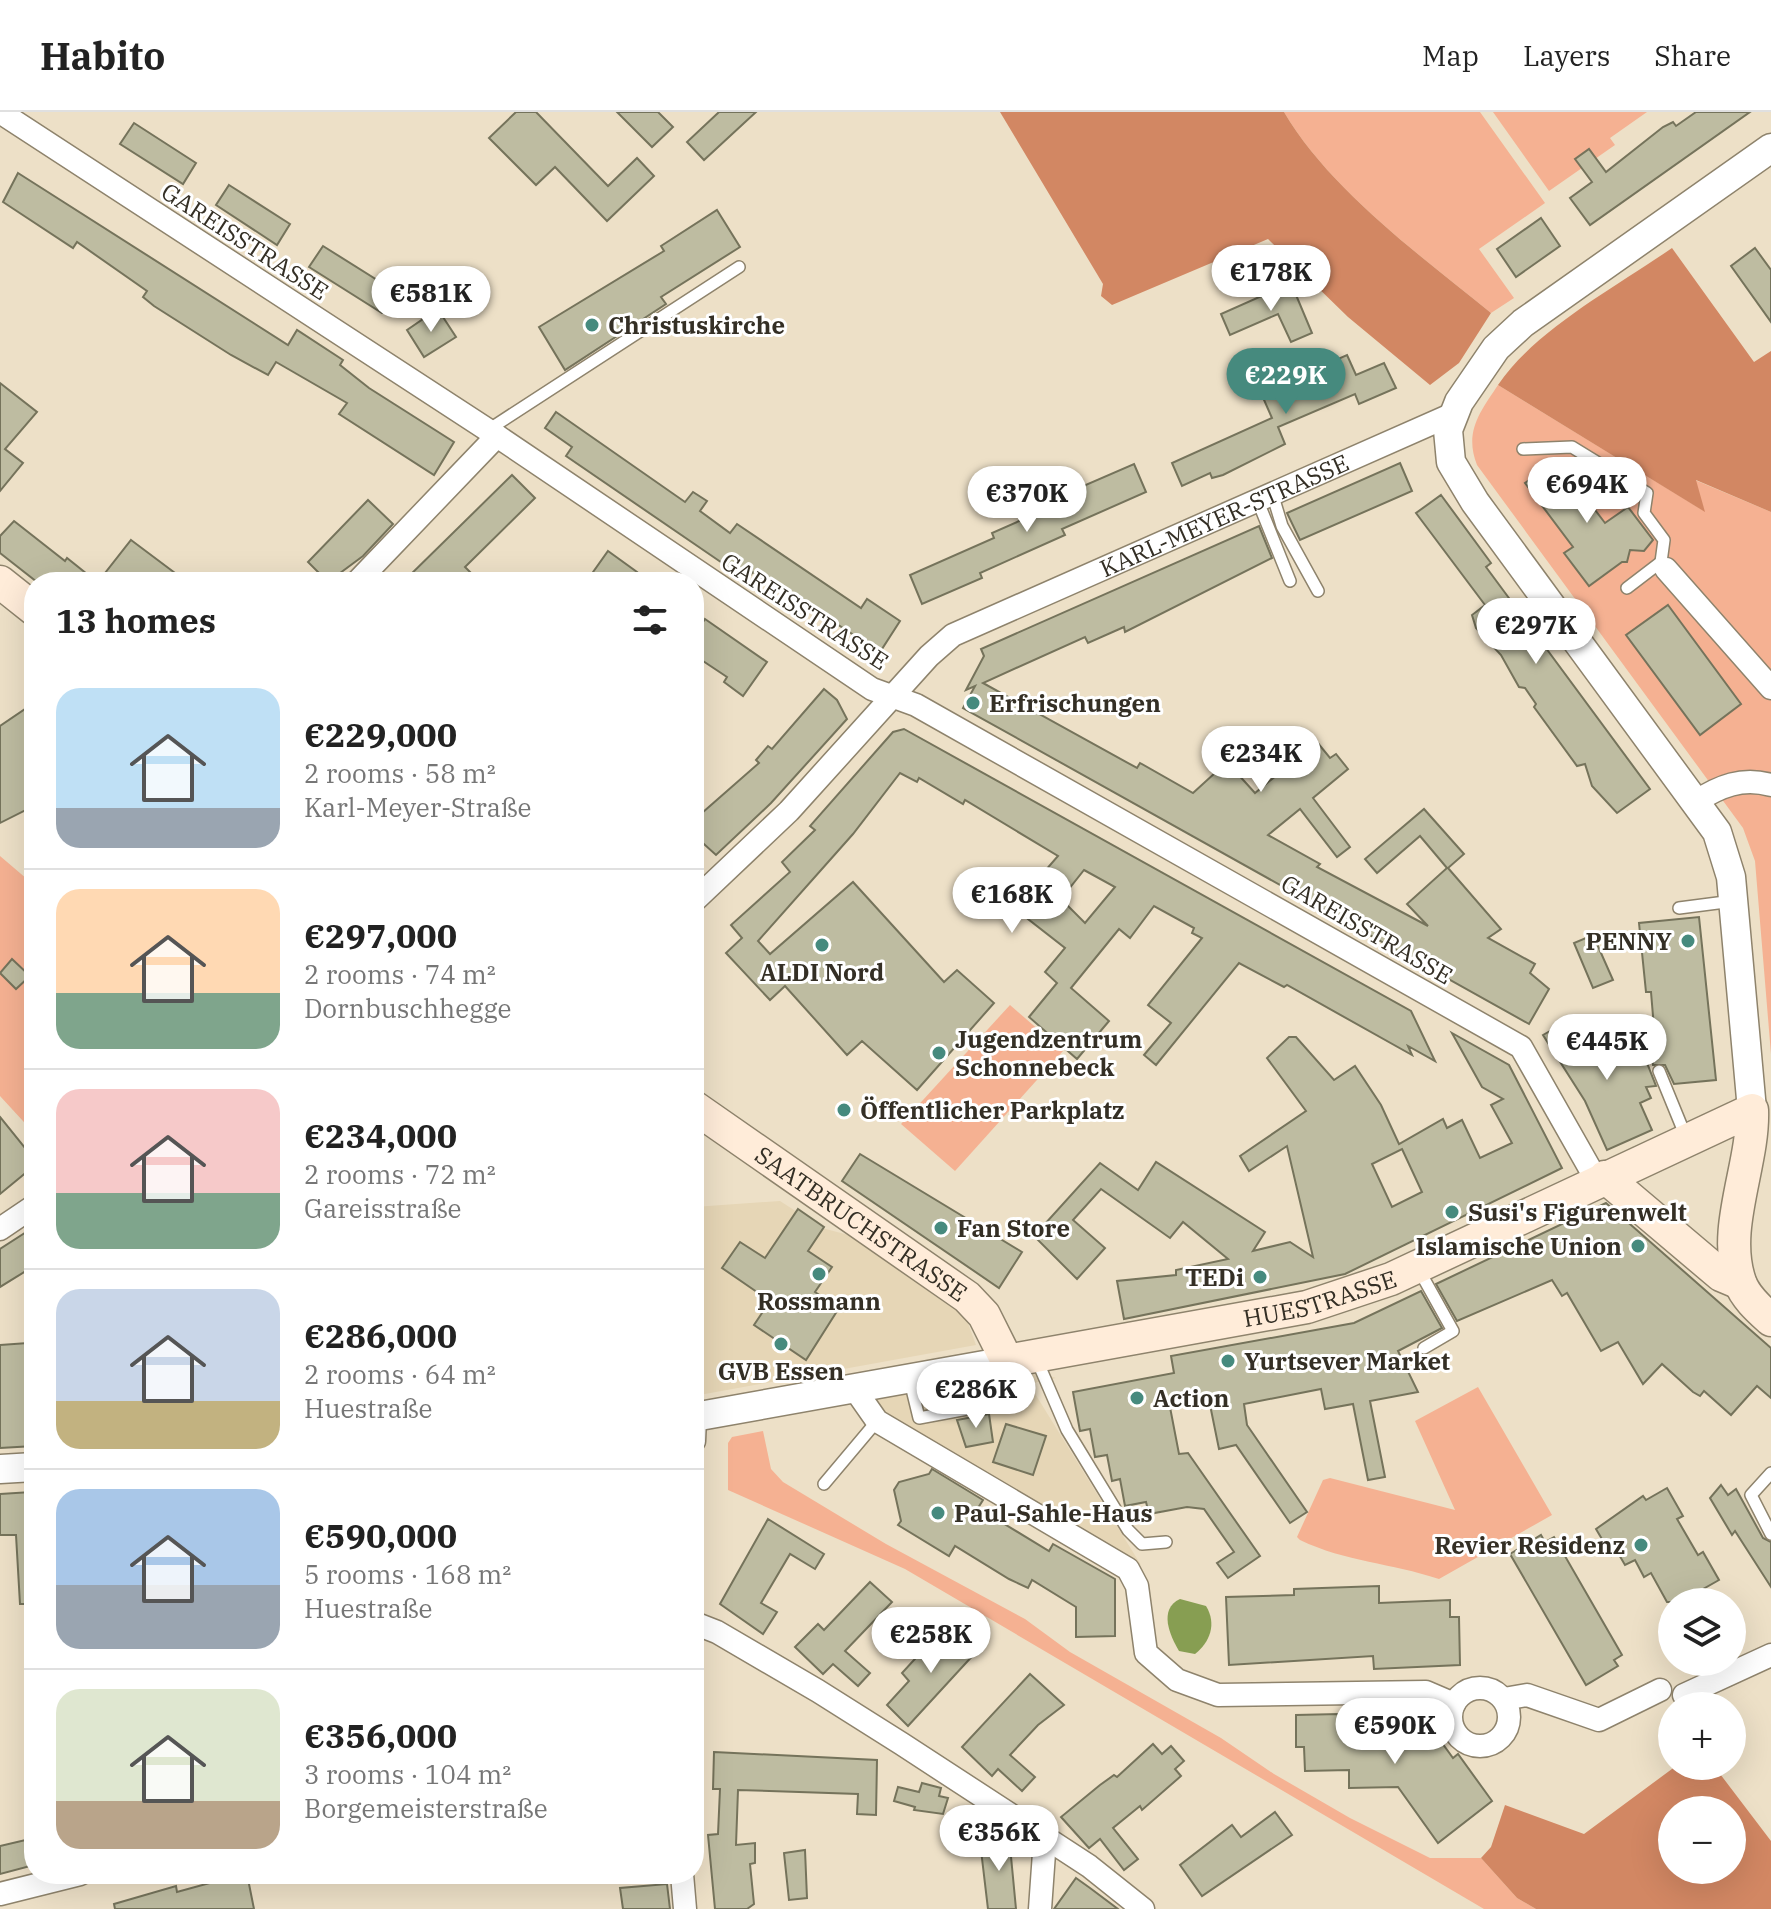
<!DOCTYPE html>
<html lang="en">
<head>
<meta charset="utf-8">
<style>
	:root { --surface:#fff; --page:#f2f2f2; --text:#222; --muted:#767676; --line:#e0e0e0; --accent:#468a7e }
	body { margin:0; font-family:"IBM Plex Serif",serif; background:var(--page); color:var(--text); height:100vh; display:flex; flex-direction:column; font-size:30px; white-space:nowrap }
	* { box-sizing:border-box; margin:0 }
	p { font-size:26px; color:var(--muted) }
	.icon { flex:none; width:44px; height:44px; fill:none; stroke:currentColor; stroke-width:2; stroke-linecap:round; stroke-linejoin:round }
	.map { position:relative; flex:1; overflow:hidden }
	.sheet { position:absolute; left:24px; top:460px; width:680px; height:1312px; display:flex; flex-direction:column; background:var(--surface); border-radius:32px; box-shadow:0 8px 32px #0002 }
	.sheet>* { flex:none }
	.tools { position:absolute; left:1658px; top:1476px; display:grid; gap:16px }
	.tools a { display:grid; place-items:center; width:88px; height:88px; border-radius:50%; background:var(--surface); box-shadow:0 8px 32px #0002; font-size:40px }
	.price { position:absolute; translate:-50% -68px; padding:0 18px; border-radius:28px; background:#fff; color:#222; font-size:26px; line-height:52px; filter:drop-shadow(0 2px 4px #0008) }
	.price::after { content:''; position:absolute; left:50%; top:48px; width:24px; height:18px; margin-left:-12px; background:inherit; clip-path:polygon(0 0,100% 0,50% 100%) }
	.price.active { background:var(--accent); color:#fff }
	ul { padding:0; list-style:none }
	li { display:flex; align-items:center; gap:24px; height:200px; padding:0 32px }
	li+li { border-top:2px solid var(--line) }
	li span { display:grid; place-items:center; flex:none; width:224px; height:160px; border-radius:24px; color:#555 }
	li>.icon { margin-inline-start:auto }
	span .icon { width:96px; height:96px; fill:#fffc; stroke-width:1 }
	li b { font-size:34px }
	h2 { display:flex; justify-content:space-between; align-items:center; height:96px; padding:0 32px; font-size:34px }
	header { display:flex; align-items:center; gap:48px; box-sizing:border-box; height:112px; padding:0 40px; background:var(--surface); border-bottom:2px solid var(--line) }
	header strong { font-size:38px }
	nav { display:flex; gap:44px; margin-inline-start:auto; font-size:28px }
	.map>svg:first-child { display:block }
	.built { fill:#e6d6b6 }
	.green { fill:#f5b192 }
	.forest { fill:#d28763; fill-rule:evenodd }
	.water { fill:#879e52 }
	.building { fill:#bebca1; stroke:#75735b; stroke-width:2; fill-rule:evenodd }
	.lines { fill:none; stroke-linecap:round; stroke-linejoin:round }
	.service-casing { stroke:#8e836c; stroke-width:14 }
	.minor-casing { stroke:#8e836c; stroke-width:25 }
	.tertiary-casing { stroke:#8e836c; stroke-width:31 }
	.secondary-casing { stroke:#8e836c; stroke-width:35 }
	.service { stroke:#fff; stroke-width:11 }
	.minor { stroke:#fff; stroke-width:22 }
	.tertiary { stroke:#fff; stroke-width:28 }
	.secondary { stroke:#ffecd9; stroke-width:32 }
	.poi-dot { fill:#468a7e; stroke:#fff; stroke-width:3 }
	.labels { text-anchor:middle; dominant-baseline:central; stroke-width:6; stroke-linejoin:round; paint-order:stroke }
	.street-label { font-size:24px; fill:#342f25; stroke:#fff }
	.poi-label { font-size:24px; font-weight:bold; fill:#342f25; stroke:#fff; text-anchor:start }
</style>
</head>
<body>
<header>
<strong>Habito</strong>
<nav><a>Map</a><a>Layers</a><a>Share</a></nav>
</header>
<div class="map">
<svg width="1771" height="1797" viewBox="0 0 1771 1797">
	<rect width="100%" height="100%" fill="#ede0c7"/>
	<g class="built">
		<path d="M780 1089 822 1116 860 1126 962 1195 976 1233 694 1284V1095Z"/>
		<path d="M1006 1251 1056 1266 1029 1272 1141 1453 878 1298 872 1277Z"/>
	</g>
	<g class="green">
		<path d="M1284 0H1480L1545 91 1479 137 1514 186 1491 201C1421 144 1330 78 1284 0Z"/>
		<path d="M1493 0H1647L1610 26 1615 33 1549 79Z"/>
		<path d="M1498 273 1704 399 1695 368 1771 400V942L1755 749 1743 716 1477 353C1464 320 1480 300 1498 273Z"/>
		<path d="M0 744 34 773V795L25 807 34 814V1021L0 984Z"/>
		<path d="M1010 893 1063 939 955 1059 901 1012Z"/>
		<path d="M1478 1275 1552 1403 1439 1467C1391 1451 1346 1450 1300 1428L1297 1425 1323 1368 1330 1366 1455 1398 1415 1309Z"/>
		<path d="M763 1319 771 1357 783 1370 886 1432 1025 1507 1070 1540 1221 1626 1274 1662 1350 1706 1430 1746H1481L1517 1786 1536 1797H1484L905 1457 728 1378V1331L732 1325Z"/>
	</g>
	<g class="forest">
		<path d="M1000 0H1284C1330 78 1421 144 1491 201L1459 251 1430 273 1348 205 1268 127 1112 193 1101 184 1103 172Z"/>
		<path d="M1672 136 1754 250 1771 239V400L1696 368 1705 400 1498 273C1536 217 1616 175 1672 136Z"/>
		<path d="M1676 1654H1714L1771 1729V1797H1536L1517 1786 1481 1746 1491 1735 1505 1693 1584 1722ZM1672 1698H1732V1758H1672Z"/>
	</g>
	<path class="water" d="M1180 1487 1206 1494C1217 1512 1210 1530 1195 1542L1179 1539C1170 1524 1158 1497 1180 1487Z"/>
	<g class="building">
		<path d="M516 0H536L608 74 637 46 654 64 607 109 555 55 536 73 489 26Z"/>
		<path d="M617 0H658L673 15 652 35Z"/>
		<path d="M719 0H756L704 48 687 30Z"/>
		<path d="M1696 0H1750L1590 113 1570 86 1592 70 1575 47 1589 37 1606 60 1663 15 1673 10 1676 14Z"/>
		<path d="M134 11 196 51 183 72 120 32Z"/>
		<path d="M18 61 288 233 297 218 343 248 340 253 369 276 454 330 434 363 339 302 347 291 276 250 268 263 231 243 154 194 143 185 147 179 77 130 73 136 3 90Z"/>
		<path d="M229 73 290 112 277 133 216 93Z"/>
		<path d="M717 98 740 135 661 185 666 192 565 258 539 215 664 139 661 134Z"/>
		<path d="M1541 106 1560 134 1516 165 1497 137Z"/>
		<path d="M323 134 401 183 389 201H382L309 155Z"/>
		<path d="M1755 136 1771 158V210L1731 154Z"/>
		<path d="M1291 171 1312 221 1291 230 1278 202 1230 223 1221 202Z"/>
		<path d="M441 202 456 225 424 245 407 218 429 203 432 208Z"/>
		<path d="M1347 243 1356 263 1384 251 1396 276 1359 292 1355 282 1278 315 1285 332 1223 363 1212 366 1210 361 1182 374 1172 351 1272 306 1261 281Z"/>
		<path d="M0 271 37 300 5 337 23 351 0 379Z"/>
		<path d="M556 300 685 390 693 380 707 389 700 399 730 421 737 412 861 496 867 487 900 509 880 540 826 505 823 508 753 460 747 468 566 344 572 335 545 316Z"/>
		<path d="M1557 348 1605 411 1628 395 1653 428 1644 439 1630 438 1627 450H1622L1589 474 1564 441 1573 435 1525 371Z"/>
		<path d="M1400 351 1412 379 1300 428 1287 401Z"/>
		<path d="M1134 352 1146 380 1062 417 1065 423 980 461 982 466 922 492 910 463 994 426 992 421 1076 384 1074 378Z"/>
		<path d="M512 363 535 386 465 455 480 470H403Z"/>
		<path d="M1441 383 1491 451 1486 455 1650 677 1617 701 1592 674 1585 652 1577 654 1534 595 1536 592 1525 576 1519 575 1501 543 1476 516 1472 503 1485 493 1416 401Z"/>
		<path d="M368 388 393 412 363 444 328 470 308 450Z"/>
		<path d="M14 409 65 449 67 446 97 470H37L0 441V424Z"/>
		<path d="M1259 414 1272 446 1125 520 1124 515 1088 531 1085 525 983 571 1137 656 1140 651 1193 681 1227 650 1255 681 1317 630 1330 646 1336 642 1348 657 1313 686 1350 735 1337 745 1300 697 1268 723 1320 752 1317 755 1428 814 1407 792 1447 756 1420 724 1377 761 1365 747 1424 697 1464 742 1448 756 1501 817 1488 826 1535 852 1530 861 1549 877 1529 912 963 596 975 574 966 578 984 544 981 537Z"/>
		<path d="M131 428 187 470H98Z"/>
		<path d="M608 439 637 460 630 470H586Z"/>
		<path d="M1668 493 1741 592 1700 623 1626 523Z"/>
		<path d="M705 507 767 550 743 584 724 570 727 565 694 543V524Z"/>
		<path d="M824 577 837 588 847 607 771 691 716 743 694 723V708L759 651 756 648 768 634 772 637Z"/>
		<path d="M34 591V694L0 711V614Z"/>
		<path d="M904 617 1411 899 1435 949 1408 934 1412 943 1287 873 1284 875 1239 851 1156 953 1144 943 1171 911 1148 893 1202 826 1192 821 1194 816 1154 794 1130 826 1119 817 1071 876 1109 909 1077 947 1029 905 1057 871 1045 860 1065 836 1028 807 1033 801 1022 792 1033 778 1031 775 1058 744 965 688 963 692 919 666 917 670 900 661 853 722 758 829 770 842 853 770 944 870 957 858 994 891 917 978 862 929 847 943 785 874 770 888 726 841 742 826 731 813 790 760 782 750 815 718 810 714 893 620ZM1084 758 1115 775 1085 811 1061 787Z"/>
		<path d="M1699 805 1716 968 1674 972 1665 953H1653L1649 918 1654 916 1651 880H1646L1639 811Z"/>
		<path d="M1593 823 1613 868 1593 876 1574 831Z"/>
		<path d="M12 847 30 864 16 877 0 861Z"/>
		<path d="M1573 906 1594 944 1636 923 1656 974 1646 975 1651 986 1640 991 1652 1018 1607 1038 1585 989 1543 923Z"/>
		<path d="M1452 921 1509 953 1562 1056 1345 1162 1124 1207 1117 1169 1176 1163V1158L1228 1147 1183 1110 1170 1126 1101 1077 1073 1108 1105 1136 1077 1167 1034 1124 1100 1051 1138 1078 1156 1050 1265 1120 1253 1139 1290 1130 1313 1145 1287 1034 1249 1059 1240 1044 1306 999 1267 946 1289 925H1296L1334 968 1355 954 1381 993 1399 1032 1443 1007 1447 1016 1462 1008 1480 1046 1512 1031 1491 993 1503 987 1482 975ZM1402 1037 1422 1080 1392 1095 1372 1052Z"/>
		<path d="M0 1005 34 1047V1054L0 1082Z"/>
		<path d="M860 1042 1022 1140 999 1176 842 1069Z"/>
		<path d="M1606 1091 1771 1236V1286L1757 1274 1731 1303 1704 1279 1700 1284 1693 1280 1662 1252 1643 1272 1618 1230 1601 1239 1567 1181 1562 1184 1552 1168 1457 1209 1436 1172Z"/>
		<path d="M798 1097 824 1115 808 1139 832 1155 815 1180 839 1196 806 1248 754 1213 770 1189 722 1156 740 1130 765 1146Z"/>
		<path d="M34 1115V1154L0 1175V1137Z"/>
		<path d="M1421 1179 1442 1216 1398 1239 1418 1280 1370 1289 1385 1365 1368 1368 1353 1292 1325 1297 1321 1277 1244 1292 1247 1313 1307 1400 1290 1411 1236 1333 1219 1337 1208 1283 1169 1290 1179 1342 1188 1341 1260 1444 1228 1466 1217 1451 1234 1440 1204 1397 1187 1395 1149 1402 1146 1390 1125 1394 1120 1367 1112 1369 1107 1343 1095 1345 1090 1317 1080 1319 1073 1280 1174 1261 1171 1244 1354 1211Z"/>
		<path d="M28 1231 34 1233V1334L0 1336V1233Z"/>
		<path d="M989 1302 993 1330 966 1335 957 1308Z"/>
		<path d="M1006 1312 1046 1324 1033 1363 993 1350Z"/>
		<path d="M932 1357 983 1388 978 1396 1049 1439 1053 1432 1115 1467V1524L1076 1525V1495L1032 1468 1028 1476 1009 1467 955 1434 949 1444 898 1413 901 1409 894 1378 899 1370 929 1362Z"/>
		<path d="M1721 1373 1728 1383 1736 1377 1763 1426 1771 1430V1475L1735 1419 1732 1423 1710 1386Z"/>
		<path d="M1667 1376 1683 1404 1677 1407 1698 1443 1703 1440 1719 1468 1698 1480 1700 1484 1690 1490H1667L1651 1461 1644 1465 1635 1448 1625 1453 1618 1441 1612 1444 1596 1417 1643 1384 1646 1388Z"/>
		<path d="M31 1380 34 1492H20L16 1423H0V1382Z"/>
		<path d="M768 1407 824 1442 815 1457 790 1442 761 1491 777 1500 763 1522 720 1492Z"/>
		<path d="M1541 1423 1545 1430 1554 1425 1622 1543 1614 1548 1618 1554 1586 1573 1510 1442Z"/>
		<path d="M870 1470 892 1490 845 1539 870 1561 858 1574 833 1552 823 1562 795 1535 818 1512 824 1518Z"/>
		<path d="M1379 1474V1491L1450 1488V1505H1459L1460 1553 1374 1557 1373 1544 1229 1553 1226 1485 1294 1483V1477Z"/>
		<path d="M959 1514 972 1525 969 1534 976 1540 908 1614 887 1593 909 1569 902 1561 925 1536 932 1543Z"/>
		<path d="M1030 1562 1064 1593 1038 1613 1010 1643 1035 1665 1022 1679 998 1657 992 1664 962 1635Z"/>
		<path d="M1339 1602 1340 1609 1398 1608V1614L1429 1613 1453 1646 1458 1642 1492 1689 1438 1731 1398 1675 1349 1676V1658L1305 1659 1304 1635H1296V1603Z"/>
		<path d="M1153 1632 1162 1642 1171 1634 1184 1649 1175 1657 1181 1664 1142 1698 1140 1694 1113 1716 1138 1747 1124 1758 1100 1727 1089 1736 1061 1705 1100 1673 1114 1663 1117 1665Z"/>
		<path d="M714 1640 877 1648 876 1703 857 1702 858 1682 738 1678 736 1733 755 1731V1751L750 1752 754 1792 747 1797H715L708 1723 718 1722 720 1677H713Z"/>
		<path d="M922 1671 941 1676 939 1684 948 1686 943 1702 914 1698 915 1695 894 1689 898 1675 919 1680Z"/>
		<path d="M1275 1700 1292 1723 1202 1784 1180 1753 1232 1713 1241 1725Z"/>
		<path d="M1005 1718 1007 1735 1010 1734 1016 1797H988L981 1738 990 1737 988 1721Z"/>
		<path d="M34 1726V1753L0 1762V1734Z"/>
		<path d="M805 1738 807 1786 789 1788 784 1741Z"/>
		<path d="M216 1762H247L254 1797H115L114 1792 176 1774 177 1780 217 1769Z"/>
		<path d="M1076 1766 1090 1776 1118 1797H1054Z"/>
		<path d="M667 1772 670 1797H623L620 1776Z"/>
	</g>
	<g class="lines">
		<g class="service-casing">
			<g id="service">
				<path d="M488 318 739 155"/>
				<path d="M1523 337 1572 335 1647 381 1644 401 1664 428 1661 450"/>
				<path d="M1272 381 1282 414 1318 479"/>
				<path d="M1257 387 1290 469"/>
				<path d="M1627 476 1661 450 1664 453"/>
				<path d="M1679 796 1733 789"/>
				<path d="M1659 959 1686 1025"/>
				<path d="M1419 1158 1453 1219 1424 1236"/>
				<path d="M1036 1246 1067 1318 1128 1418 1142 1432 1166 1430"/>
				<path d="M910 1269 919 1306 1022 1287 1008 1253"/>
				<path d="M1771 1361 1751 1383 1771 1422"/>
				<path d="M824 1372 877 1309"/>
			</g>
		</g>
		<g class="minor-casing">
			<g id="minor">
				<path d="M0 0 497 324 872 577 916 593 1521 935 1597 1069"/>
				<path d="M1666 457 1771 576"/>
				<path d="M357 470 497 324"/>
				<path d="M1695 690C1720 674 1742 665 1771 673"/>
				<path id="s1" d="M694 789 789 699 929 544 953 523 1453 302"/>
				<path d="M0 1117 34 1094"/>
				<path d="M856 1279 877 1309 1128 1457 1137 1474 1146 1541 1177 1568 1218 1583 1426 1580 1454 1592"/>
				<path d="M694 1329 695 1305"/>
				<path d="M694 1511 717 1520 818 1579 902 1632 1089 1754 1143 1797"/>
				<circle cx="1480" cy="1605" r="29"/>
				<path d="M1684 1583 1771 1543"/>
				<path d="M1504 1587 1527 1583 1599 1608 1660 1578"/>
				<path d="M682 1762 685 1797"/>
				<path d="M0 1782 80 1762"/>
				<path d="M1040 1797 1045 1727"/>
			</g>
		</g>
		<g class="tertiary-casing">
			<g id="tertiary">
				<path d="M1752 998 1731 765 1717 720 1475 390 1451 350 1448 318 1459 290 1496 236 1523 211 1771 36"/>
				<path d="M694 1305 1007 1249"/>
				<path d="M0 1357 34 1355"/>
			</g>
		</g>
		<g class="secondary-casing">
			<g id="secondary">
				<path d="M0 470 34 497"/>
				<path id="s2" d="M694 995 967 1185 984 1203 1007 1249 1307 1195 1391 1167 1752 998C1754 1053 1721 1116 1740 1170 1745 1185 1760 1198 1771 1208"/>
				<path d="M1605 1065 1721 1163 1740 1171"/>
			</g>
		</g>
		<use href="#service" class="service"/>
		<use href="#minor" class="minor"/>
		<use href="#tertiary" class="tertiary"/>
		<use href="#secondary" class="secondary"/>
	</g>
	<g class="poi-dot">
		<circle cx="592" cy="213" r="8"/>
		<circle cx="973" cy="591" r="8"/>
		<circle cx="1688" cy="829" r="8"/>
		<circle cx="822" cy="833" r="8"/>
		<circle cx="939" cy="941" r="8"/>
		<circle cx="844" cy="998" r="8"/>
		<circle cx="1452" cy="1100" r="8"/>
		<circle cx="941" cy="1116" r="8"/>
		<circle cx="1638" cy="1134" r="8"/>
		<circle cx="819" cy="1162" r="8"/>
		<circle cx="1260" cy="1165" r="8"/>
		<circle cx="781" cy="1232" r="8"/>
		<circle cx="1228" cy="1249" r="8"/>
		<circle cx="1137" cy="1286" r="8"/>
		<circle cx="938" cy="1401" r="8"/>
		<circle cx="1641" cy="1433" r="8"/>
	</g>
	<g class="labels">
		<g class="street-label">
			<text transform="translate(245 129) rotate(33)">GAREISSTRASSE</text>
			<text stroke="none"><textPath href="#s1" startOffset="668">KARL-MEYER-STRASSE</textPath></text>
			<text transform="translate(805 499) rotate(33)">GAREISSTRASSE</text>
			<text transform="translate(1367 817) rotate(30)">GAREISSTRASSE</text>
			<text stroke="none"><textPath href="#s2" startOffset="204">SAATBRUCHSTRASSE</textPath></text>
			<text stroke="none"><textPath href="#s2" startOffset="728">HUESTRASSE</textPath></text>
		</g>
		<g class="poi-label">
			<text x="608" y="213">Christuskirche</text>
			<text x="989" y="591">Erfrischungen</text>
			<text x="1672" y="829" text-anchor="end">PENNY</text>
			<text x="822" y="860" text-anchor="middle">ALDI Nord</text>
			<text x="955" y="927">Jugendzentrum<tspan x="955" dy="28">Schonnebeck</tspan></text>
			<text x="860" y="998">Öffentlicher Parkplatz</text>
			<text x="1468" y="1100">Susi's Figurenwelt</text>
			<text x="957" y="1116">Fan Store</text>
			<text x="1622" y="1134" text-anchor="end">Islamische Union</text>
			<text x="1244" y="1165" text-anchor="end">TEDi</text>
			<text x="819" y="1189" text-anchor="middle">Rossmann</text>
			<text x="1244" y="1249">Yurtsever Market</text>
			<text x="781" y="1259" text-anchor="middle">GVB Essen</text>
			<text x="1153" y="1286">Action</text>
			<text x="954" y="1401">Paul-Sahle-Haus</text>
			<text x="1625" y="1433" text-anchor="end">Revier Residenz</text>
		</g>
	</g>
</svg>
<div class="tools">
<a><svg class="icon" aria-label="layers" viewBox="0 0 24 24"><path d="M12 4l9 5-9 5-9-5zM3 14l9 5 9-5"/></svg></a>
<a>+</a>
<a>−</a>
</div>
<b class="price" style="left:1271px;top:201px">€178K</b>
<b class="price" style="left:431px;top:222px">€581K</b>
<b class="price active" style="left:1286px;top:304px">€229K</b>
<b class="price" style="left:1587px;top:413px">€694K</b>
<b class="price" style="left:1027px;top:422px">€370K</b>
<b class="price" style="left:1536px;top:554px">€297K</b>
<b class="price" style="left:1261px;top:682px">€234K</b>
<b class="price" style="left:1012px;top:823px">€168K</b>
<b class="price" style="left:1607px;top:970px">€445K</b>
<b class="price" style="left:976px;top:1318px">€286K</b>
<b class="price" style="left:931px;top:1563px">€258K</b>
<b class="price" style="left:1395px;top:1654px">€590K</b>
<b class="price" style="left:999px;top:1761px">€356K</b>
<section class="sheet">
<h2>13 homes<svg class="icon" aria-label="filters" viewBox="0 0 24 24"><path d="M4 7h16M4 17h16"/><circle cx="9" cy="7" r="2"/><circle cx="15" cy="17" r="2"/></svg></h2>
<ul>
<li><span style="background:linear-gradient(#bfe0f5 75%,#9aa5b1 0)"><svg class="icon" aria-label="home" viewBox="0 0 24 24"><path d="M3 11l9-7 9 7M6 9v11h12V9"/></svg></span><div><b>€229,000</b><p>2 rooms · 58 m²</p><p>Karl-Meyer-Straße</p></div></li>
<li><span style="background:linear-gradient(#ffd9b3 65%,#7fa58c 0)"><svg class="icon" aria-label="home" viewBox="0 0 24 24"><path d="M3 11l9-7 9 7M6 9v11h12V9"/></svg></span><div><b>€297,000</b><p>2 rooms · 74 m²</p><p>Dornbuschhegge</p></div></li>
<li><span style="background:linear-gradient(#f6c9c9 65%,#7fa58c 0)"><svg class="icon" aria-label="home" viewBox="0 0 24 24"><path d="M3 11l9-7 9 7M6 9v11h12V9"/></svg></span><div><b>€234,000</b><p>2 rooms · 72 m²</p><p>Gareisstraße</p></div></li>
<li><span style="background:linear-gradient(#c9d6e8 70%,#c2b280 0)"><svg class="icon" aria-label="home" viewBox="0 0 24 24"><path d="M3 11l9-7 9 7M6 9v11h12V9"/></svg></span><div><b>€286,000</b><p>2 rooms · 64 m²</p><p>Huestraße</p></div></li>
<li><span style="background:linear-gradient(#a9c7e8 60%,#9aa5b1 0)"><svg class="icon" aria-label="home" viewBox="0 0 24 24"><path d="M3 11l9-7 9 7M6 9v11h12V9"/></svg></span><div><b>€590,000</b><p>5 rooms · 168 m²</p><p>Huestraße</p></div></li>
<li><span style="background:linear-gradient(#dfe7d0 70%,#b9a48a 0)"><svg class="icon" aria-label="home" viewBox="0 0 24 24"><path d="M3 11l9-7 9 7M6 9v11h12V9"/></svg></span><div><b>€356,000</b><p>3 rooms · 104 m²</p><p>Borgemeisterstraße</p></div></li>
</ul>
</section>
</div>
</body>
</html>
